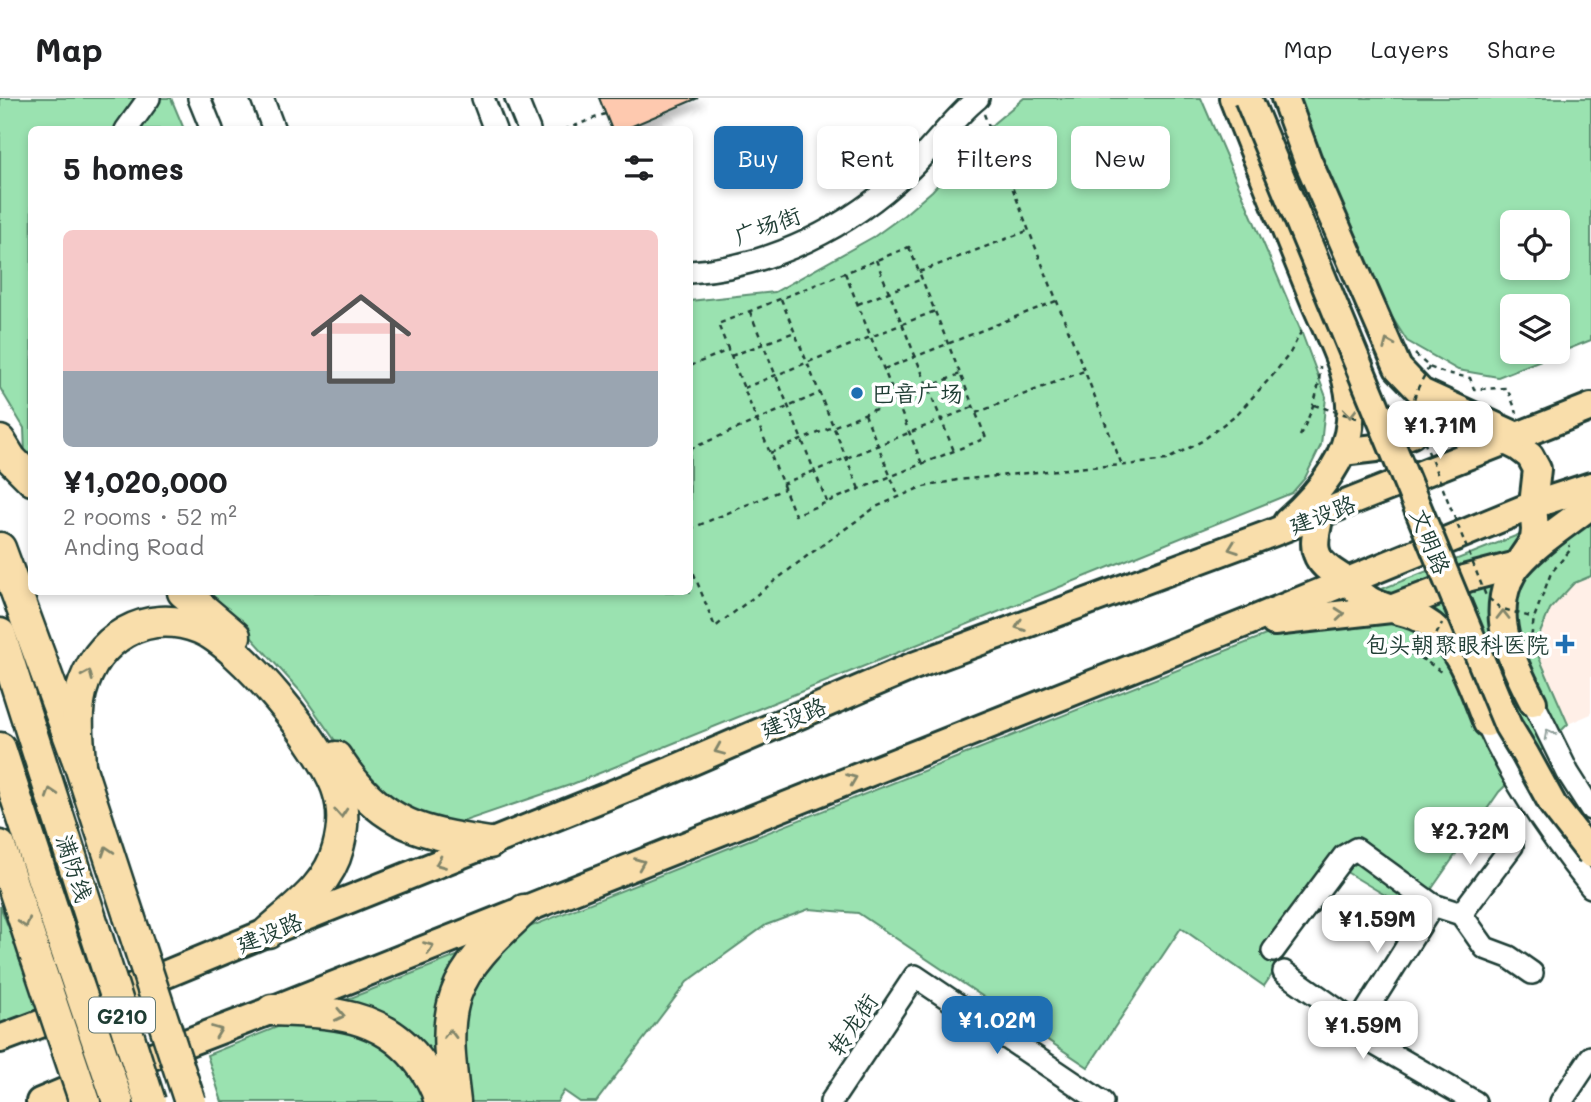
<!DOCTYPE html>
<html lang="en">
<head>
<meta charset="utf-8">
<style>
	:root { --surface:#fff; --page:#f6f6f6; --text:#202124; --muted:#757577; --line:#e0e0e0; --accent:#1f6fb2 }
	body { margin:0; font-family:Mali,"LXGW WenKai TC",sans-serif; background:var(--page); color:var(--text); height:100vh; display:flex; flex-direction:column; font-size:26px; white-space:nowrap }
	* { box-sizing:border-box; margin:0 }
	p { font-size:23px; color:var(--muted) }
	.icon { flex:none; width:38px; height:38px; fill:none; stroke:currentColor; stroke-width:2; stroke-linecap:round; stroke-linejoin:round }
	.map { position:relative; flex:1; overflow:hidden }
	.sheet { position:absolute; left:28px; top:28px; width:665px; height:469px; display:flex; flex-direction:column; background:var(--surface); border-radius:10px; box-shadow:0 4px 10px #0003 }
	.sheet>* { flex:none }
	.guide { position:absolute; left:714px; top:28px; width:665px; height:63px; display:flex; gap:14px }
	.buttons { position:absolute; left:1500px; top:112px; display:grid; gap:14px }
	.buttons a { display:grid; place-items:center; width:70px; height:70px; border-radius:10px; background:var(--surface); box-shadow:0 4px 10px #0003; font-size:35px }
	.price { position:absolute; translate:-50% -60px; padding:0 16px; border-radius:14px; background:#fff; color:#222; font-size:23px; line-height:46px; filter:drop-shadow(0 2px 4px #0008) }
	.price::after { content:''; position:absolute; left:50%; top:42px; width:21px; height:16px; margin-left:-10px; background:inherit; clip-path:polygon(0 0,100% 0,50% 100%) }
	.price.active { background:var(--accent); color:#fff }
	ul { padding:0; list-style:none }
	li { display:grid; align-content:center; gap:14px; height:371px; padding:0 35px }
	li span { display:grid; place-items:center; height:217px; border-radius:10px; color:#555 }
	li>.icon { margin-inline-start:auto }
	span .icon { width:126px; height:126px; fill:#fffc; stroke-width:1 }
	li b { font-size:30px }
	h2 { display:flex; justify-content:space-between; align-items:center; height:84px; padding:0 35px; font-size:30px }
	.chip { padding:0 24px; border-radius:10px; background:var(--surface); box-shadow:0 4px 10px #0003; font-size:24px; line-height:63px }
	.chip.active { background:var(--accent); color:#fff }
	header { display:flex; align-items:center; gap:42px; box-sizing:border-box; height:98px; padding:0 35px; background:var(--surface); border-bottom:2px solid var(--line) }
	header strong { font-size:33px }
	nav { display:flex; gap:38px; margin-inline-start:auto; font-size:24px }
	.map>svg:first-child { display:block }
	.built { fill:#ffefe7 }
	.green { fill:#9ae2b0; stroke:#5c9072; stroke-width:2; fill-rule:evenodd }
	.building { fill:#fec9af; stroke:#1f3d34; stroke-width:2; filter:url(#shadow) }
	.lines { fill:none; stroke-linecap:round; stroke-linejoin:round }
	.minor-casing { stroke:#1f3d34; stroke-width:26 }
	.major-casing { stroke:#1f3d34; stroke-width:32 }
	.highway-casing { stroke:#1f3d34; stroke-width:35 }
	.path { stroke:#1f3d34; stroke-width:2.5; stroke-dasharray:5 5; stroke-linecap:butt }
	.minor { stroke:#fff; stroke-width:21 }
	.major { stroke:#f9deab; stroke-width:26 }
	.highway { stroke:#f9deab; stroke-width:30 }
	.major-bridge-casing { stroke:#1f3d34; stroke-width:32; stroke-linecap:butt }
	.highway-bridge-casing { stroke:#1f3d34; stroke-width:35; stroke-linecap:butt }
	.path-bridge { stroke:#1f3d34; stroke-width:2.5; stroke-dasharray:5 5; stroke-linecap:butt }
	.major-bridge { stroke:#f9deab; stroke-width:26 }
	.highway-bridge { stroke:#f9deab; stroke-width:30 }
	.oneway { stroke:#81856a }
	.oneway2 { stroke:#8f9e9a }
	.poi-dot { fill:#1f6fb2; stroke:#fff; stroke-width:2.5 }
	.labels { text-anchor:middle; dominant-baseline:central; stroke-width:7; stroke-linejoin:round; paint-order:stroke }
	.shield { fill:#fff; stroke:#627771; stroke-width:2 }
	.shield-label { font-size:21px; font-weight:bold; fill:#1f3d34 }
	.street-label { font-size:23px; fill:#1f3d34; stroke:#fff }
	.poi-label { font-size:23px; fill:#1f3d34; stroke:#fff; text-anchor:start }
</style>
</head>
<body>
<header>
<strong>Map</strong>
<nav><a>Map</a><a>Layers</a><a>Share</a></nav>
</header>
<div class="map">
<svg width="1591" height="1004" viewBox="0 0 1591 1004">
	<defs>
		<filter id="shadow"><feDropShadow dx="6" dy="6" stdDeviation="3.5" flood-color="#0004"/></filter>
	</defs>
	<rect width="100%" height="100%" fill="#fff"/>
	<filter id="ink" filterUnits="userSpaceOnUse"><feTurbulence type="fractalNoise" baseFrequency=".0143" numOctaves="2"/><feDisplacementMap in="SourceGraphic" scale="14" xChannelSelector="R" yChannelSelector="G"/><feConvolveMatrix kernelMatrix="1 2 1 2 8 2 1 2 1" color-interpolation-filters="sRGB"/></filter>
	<g filter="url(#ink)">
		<path class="built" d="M1591 478V616L1568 626 1538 557 1540 535 1550 511 1574 485Z"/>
		<g class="green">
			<path d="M0 0H171L184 31 32 32 31 369 25 355 24 330 0 290Z"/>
			<path d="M1024 0H1201L1301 233 1326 299 1321 347 1305 380 1292 395 570 687 453 727 418 724 360 678 300 593 241 528 197 494H690V203L775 194 875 138 904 117 932 93 994 25Z"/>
			<path d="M1295 0H1591V242L1498 279 1458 272 1407 243 1380 200ZM1512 124H1558V170H1512ZM1512 208H1558V254H1512Z"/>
			<path d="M1591 408V478L1574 485 1550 511 1540 535 1538 557 1568 626 1499 694 1415 815 1343 772 1264 888 1181 830 1088 969 858 815 809 811 766 827 687 884 596 1004H580L564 993 557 1004H222L207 957Z"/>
			<path d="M0 808 41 910 0 926Z"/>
		</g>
		<path class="building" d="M599 0H698L623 32H612Z"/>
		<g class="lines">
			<g class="minor-casing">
				<g id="minor">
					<path d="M199 0 212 32"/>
					<path d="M262 0 274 32"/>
					<path d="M483 0 495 32"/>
					<path d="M516 0 529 32"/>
					<path d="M126 32 149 0"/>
					<path d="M690 174C771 169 850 129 908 73 933 50 952 21 978 0"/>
					<path d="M1533 604 1568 675 1591 711"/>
					<path d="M1487 625C1513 684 1551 739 1591 789"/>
					<path d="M1461 816 1512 748"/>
					<path d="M1273 853 1344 758 1356 751 1433 807 1461 816 1485 850 1509 859 1532 875"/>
					<path d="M1284 874 1346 918 1366 941 1475 1004"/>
					<path d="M1356 929 1433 807"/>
					<path d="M831 1004 915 878 1102 1004"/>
					<path d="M1561 1004 1591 959"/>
				</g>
			</g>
			<g class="major-casing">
				<g id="major">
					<path d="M1233 0C1258 64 1284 128 1310 192 1326 234 1354 276 1350 323 1347 363 1316 398 1287 424"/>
					<path d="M1285 0 1308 63 1398 270 1421 294 1517 338"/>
					<path d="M1342 354 1376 350 1412 336 1445 306"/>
					<path d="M1318 403C1319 408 1320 414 1319 419 1318 431 1312 444 1317 456 1321 468 1334 474 1344 481 1354 488 1362 499 1373 504 1394 514 1413 513 1432 528 1462 552 1473 591 1487 625"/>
					<path d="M1274 524 1391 511 1443 491 1467 480 1517 467 1534 442 1535 432 1533 407 1537 371 1530 358 1518 349 1506 343"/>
					<path d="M1533 604C1514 567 1492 526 1508 484 1511 478 1514 471 1519 466 1539 443 1567 426 1591 407"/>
					<path d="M0 941 99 904 268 834 672 672 911 569 1272 435 1591 309"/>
					<path d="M40 1004 121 970 272 912 1248 524 1533 407 1591 388"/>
				</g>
			</g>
			<g class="highway-casing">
				<g id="highway">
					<path d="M0 343 11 361 32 382"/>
					<path d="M0 450 80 668 129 818"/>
					<path d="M183 494 235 538"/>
					<path d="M0 536 94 830"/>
					<path d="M0 650 62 840"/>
					<path d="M336 659C342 668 348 677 355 685 393 731 434 737 490 745"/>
					<path d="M80 668C79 644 75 618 81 594 96 540 145 510 199 530 241 546 325 651 338 693 344 711 343 732 338 750 329 787 295 810 268 834"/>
					<path d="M0 748 35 856"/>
					<path d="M272 912C328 914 379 914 417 961 428 974 436 987 440 1004"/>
					<path d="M455 1004C451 969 444 930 456 896 468 862 499 836 524 812"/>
				</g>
			</g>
			<g class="path">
				<path d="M984 16 1029 133 1122 367"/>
				<path d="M564 32 605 16"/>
				<path d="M909 149 986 340 795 417 718 226Z"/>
				<path d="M876 162 954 353"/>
				<path d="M919 174 1027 133"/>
				<path d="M845 175 922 366"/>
				<path d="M781 201 859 391"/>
				<path d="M858 206 922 181"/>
				<path d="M750 214 827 404"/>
				<path d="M1415 256 1429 269 1442 274 1470 280 1474 291 1507 290 1517 315"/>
				<path d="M731 258 795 234"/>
				<path d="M690 268 729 252"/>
				<path d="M884 271 1056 203"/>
				<path d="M744 290 935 213"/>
				<path d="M976 315 1084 273"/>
				<path d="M865 316 899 399"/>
				<path d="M1300 338C1311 315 1320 294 1320 268"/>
				<path d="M690 351 818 296"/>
				<path d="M770 355 960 276"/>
				<path d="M782 386 973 309"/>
				<path d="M690 431 784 391"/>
				<path d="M690 466 715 529 807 458 876 409 919 390 957 382 1088 369 1127 367 1166 362 1202 343 1238 315 1273 277 1290 255 1303 230"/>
				<path d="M1382 546C1403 551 1427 561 1443 576"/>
				<path d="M1530 548 1534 520 1551 475 1571 451 1569 447"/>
			</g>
			<use href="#minor" class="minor"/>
			<use href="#major" class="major"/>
			<use href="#highway" class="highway"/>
			<g class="major-bridge-casing">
				<path id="major-bridge" d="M1248 0 1508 628 1525 656 1553 707 1591 756"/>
			</g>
			<g class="highway-bridge-casing">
				<g id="highway-bridge">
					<path d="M129 818 190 1004"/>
					<path d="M94 830 150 1004"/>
					<path d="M62 840 118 1004"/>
					<path d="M35 856 85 1004"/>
				</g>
			</g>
			<g class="path-bridge">
				<path d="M1429 269C1421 285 1410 299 1414 318L1486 498 1500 510 1534 520"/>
				<path d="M1314 307 1357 320"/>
				<path d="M1423 563 1442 525"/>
			</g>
			<use href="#major-bridge" class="major-bridge"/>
			<use href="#highway-bridge" class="highway-bridge"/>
		</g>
		<defs><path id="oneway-chevron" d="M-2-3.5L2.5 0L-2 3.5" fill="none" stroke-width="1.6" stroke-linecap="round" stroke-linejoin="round" transform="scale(1.75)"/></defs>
		<g class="oneway">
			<use href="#oneway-chevron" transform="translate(1388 246) rotate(-113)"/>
			<use href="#oneway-chevron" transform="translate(1350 315) rotate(90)"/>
			<use href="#oneway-chevron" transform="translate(1233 450) rotate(160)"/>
			<use href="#oneway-chevron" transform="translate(1340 516) rotate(-5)"/>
			<use href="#oneway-chevron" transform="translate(1503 517) rotate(-90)"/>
			<use href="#oneway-chevron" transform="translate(1020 528) rotate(160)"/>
			<use href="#oneway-chevron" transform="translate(88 577) rotate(-67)"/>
			<use href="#oneway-chevron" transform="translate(719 652) rotate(157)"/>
			<use href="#oneway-chevron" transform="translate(852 681) rotate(-22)"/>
			<use href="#oneway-chevron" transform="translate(51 695) rotate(-108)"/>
			<use href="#oneway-chevron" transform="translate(341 715) rotate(86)"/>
			<use href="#oneway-chevron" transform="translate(107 753) rotate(-108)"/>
			<use href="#oneway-chevron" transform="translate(440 765) rotate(158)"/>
			<use href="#oneway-chevron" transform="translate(640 765) rotate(-22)"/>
			<use href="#oneway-chevron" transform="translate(25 825) rotate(72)"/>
			<use href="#oneway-chevron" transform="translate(429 849) rotate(-22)"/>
			<use href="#oneway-chevron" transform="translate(340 917) rotate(12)"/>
			<use href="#oneway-chevron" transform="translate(217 933) rotate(-21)"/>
			<use href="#oneway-chevron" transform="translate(450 936) rotate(-89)"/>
		</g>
		<use class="oneway2" href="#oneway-chevron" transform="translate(1549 636) rotate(-117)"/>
	</g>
	<g class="poi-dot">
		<circle cx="857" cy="295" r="7"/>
		<path d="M1561.5 535.5h7v7h7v7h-7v7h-7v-7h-7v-7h7z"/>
	</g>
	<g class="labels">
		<rect class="shield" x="89" y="899.5" width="66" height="35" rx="5"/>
		<g class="shield-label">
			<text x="122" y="917">G210</text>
		</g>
		<g class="street-label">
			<text transform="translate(767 127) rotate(-20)">广场街</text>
			<text transform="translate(1322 416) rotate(-21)">建设路</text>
			<text transform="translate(1431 443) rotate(68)">文明路</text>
			<text transform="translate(793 619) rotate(-23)">建设路</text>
			<text transform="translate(75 770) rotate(72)">满防线</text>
			<text transform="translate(269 834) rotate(-22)">建设路</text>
			<text transform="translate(852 926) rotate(-56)">转龙街</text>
		</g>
		<g class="poi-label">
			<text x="871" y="295">巴音广场</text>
			<text x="1549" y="546" text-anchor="end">包头朝聚眼科医院</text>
		</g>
	</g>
</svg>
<div class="buttons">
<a><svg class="icon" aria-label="locate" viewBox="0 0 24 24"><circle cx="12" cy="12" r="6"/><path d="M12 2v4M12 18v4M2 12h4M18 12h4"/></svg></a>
<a><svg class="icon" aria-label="layers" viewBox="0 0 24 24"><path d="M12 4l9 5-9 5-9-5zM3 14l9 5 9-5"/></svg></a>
</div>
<b class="price" style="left:1440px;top:363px">¥1.71M</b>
<b class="price" style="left:1470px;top:769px">¥2.72M</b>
<b class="price" style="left:1377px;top:857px">¥1.59M</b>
<b class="price active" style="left:997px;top:958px">¥1.02M</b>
<b class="price" style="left:1363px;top:963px">¥1.59M</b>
<div class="guide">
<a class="chip active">Buy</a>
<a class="chip">Rent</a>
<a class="chip">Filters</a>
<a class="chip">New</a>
</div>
<section class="sheet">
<h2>5 homes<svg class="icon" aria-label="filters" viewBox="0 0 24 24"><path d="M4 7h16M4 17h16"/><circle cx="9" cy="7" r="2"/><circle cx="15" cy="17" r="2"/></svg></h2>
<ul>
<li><span style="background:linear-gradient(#f6c9c9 65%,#9aa5b1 0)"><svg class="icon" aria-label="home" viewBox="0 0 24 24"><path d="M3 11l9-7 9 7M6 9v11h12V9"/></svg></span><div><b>¥1,020,000</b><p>2 rooms · 52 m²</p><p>Anding Road</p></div></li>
</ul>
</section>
</div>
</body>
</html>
